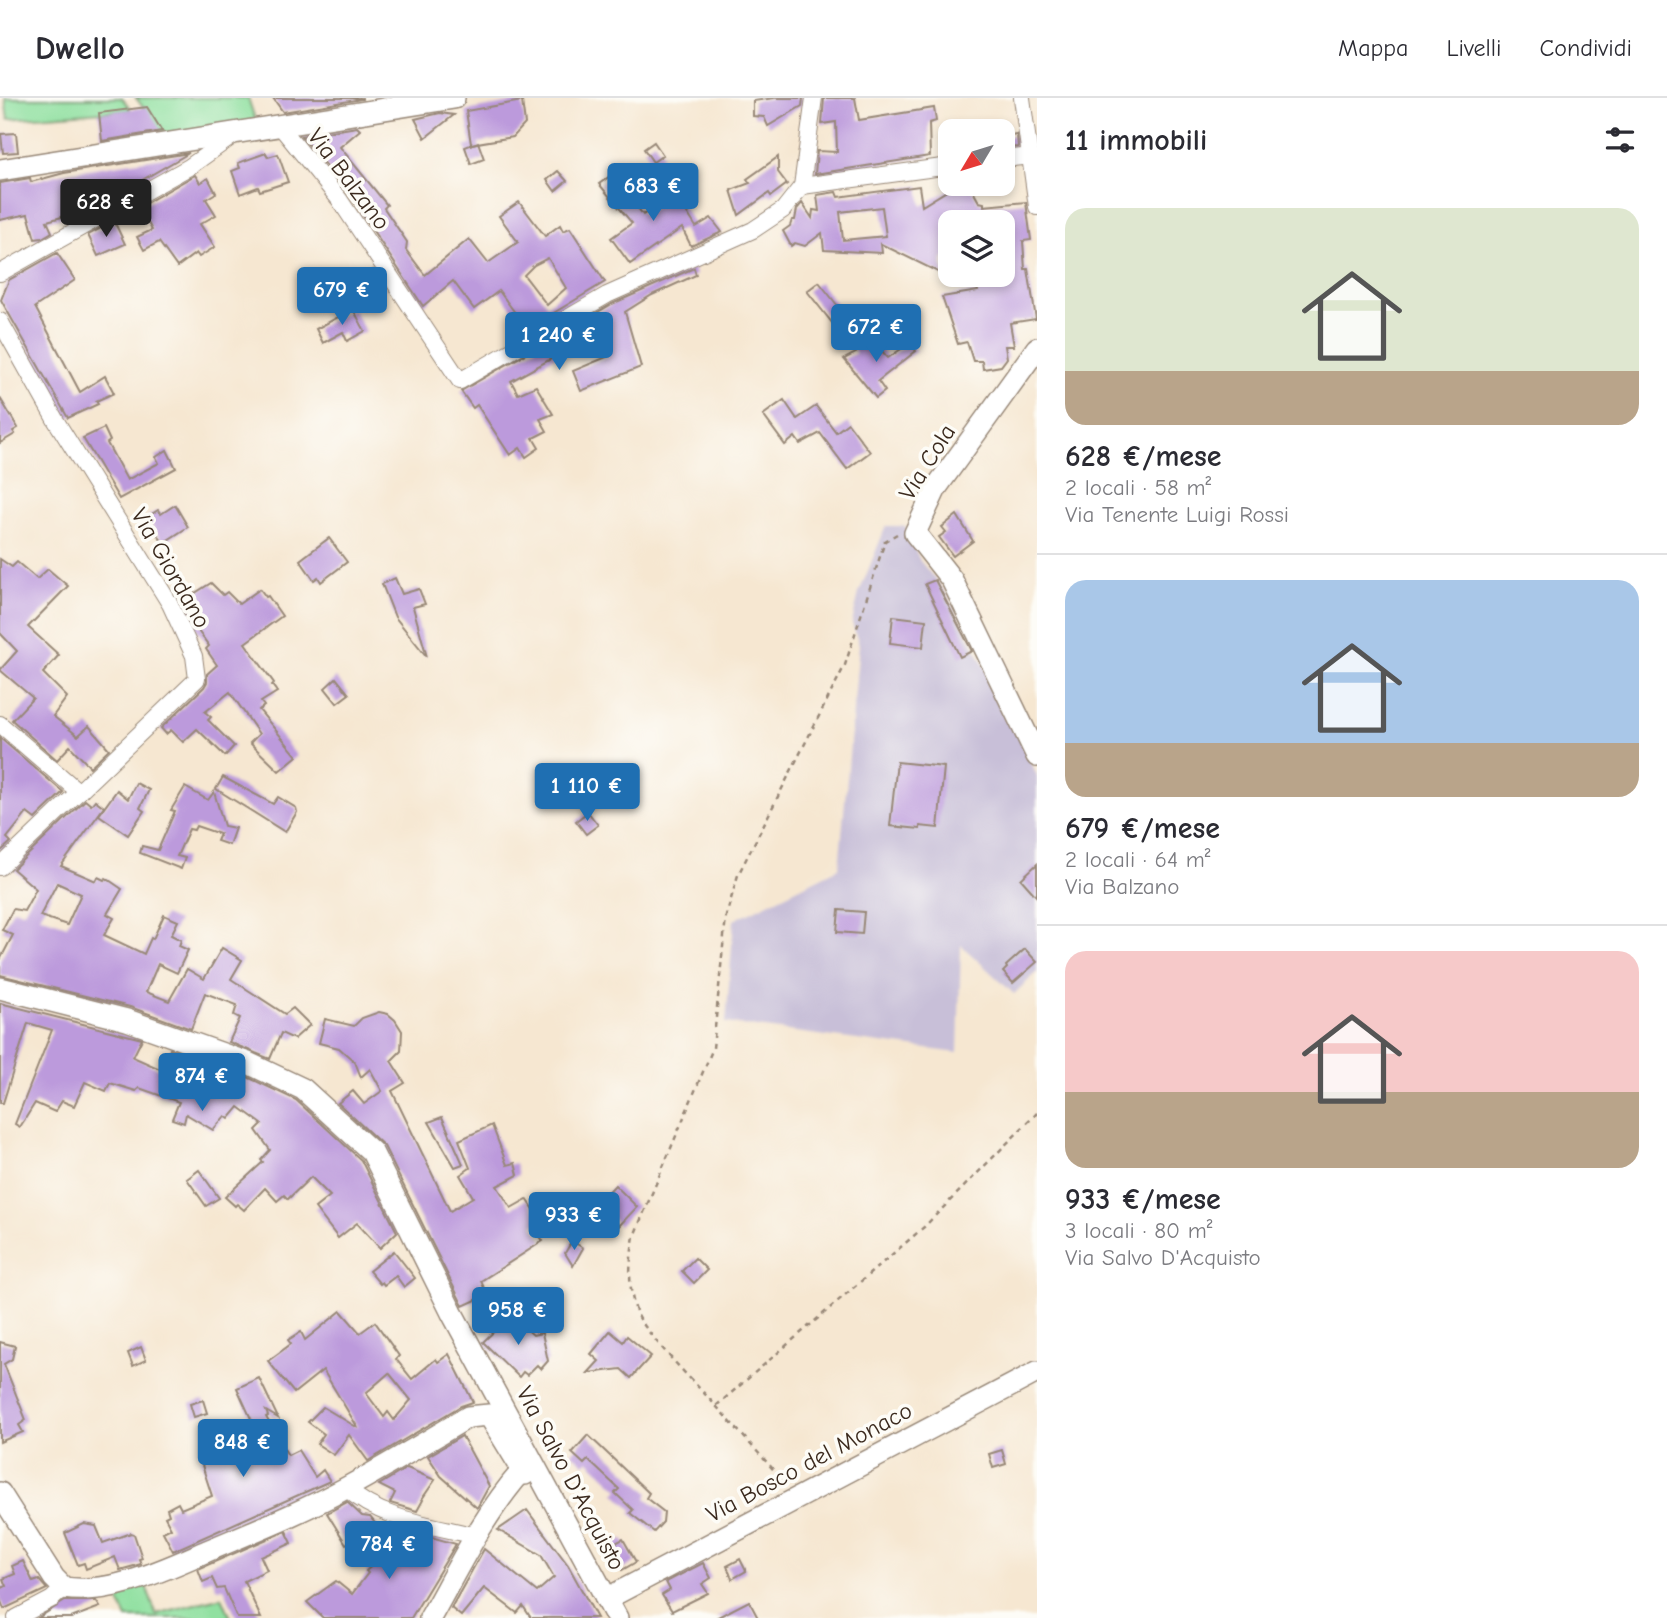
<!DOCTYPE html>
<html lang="it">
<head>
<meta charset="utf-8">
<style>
	:root { --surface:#fff; --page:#f7f7f7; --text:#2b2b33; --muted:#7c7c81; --line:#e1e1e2; --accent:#1f6fb2 }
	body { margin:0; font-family:"Comic Neue",sans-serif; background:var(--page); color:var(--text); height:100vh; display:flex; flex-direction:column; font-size:26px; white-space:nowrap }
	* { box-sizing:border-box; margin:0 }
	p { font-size:23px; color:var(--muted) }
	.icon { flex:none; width:38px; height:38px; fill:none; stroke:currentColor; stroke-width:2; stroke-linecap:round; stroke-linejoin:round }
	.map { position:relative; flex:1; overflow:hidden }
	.sheet { display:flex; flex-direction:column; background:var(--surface); width:630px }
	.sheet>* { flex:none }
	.needle { width:46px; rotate:232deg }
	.tools { position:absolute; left:938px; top:21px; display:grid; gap:14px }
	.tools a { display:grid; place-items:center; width:77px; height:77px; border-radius:14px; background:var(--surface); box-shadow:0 4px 10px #0003; font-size:35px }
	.price { position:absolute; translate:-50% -60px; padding:0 16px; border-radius:7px; background:var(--accent); color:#fff; font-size:23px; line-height:46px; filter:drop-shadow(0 2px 4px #0008) }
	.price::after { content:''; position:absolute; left:50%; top:42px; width:21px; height:16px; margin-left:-10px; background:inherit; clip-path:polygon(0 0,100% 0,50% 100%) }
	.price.on { background:#222; color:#fff }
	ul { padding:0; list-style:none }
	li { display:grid; align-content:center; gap:14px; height:371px; padding:0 28px }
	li+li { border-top:2px solid var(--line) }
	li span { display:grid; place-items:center; height:217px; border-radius:21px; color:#555 }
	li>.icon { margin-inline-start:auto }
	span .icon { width:126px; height:126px; fill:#fffc; stroke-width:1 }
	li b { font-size:30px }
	h2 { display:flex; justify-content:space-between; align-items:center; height:84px; padding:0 28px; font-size:30px }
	header { display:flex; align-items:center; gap:42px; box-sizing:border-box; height:98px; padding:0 35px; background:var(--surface); border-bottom:2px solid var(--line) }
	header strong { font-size:33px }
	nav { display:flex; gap:38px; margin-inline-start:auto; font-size:24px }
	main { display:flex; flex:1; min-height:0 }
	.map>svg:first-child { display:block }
	.industrial { fill:#c8bfd8 }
	.green { fill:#90e0a0; stroke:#66855f; stroke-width:2 }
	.building { fill:#bc9adc; fill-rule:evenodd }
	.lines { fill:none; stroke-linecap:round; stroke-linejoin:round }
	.minor-casing { stroke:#988878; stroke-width:18 }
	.tertiary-casing { stroke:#988878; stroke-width:24 }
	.path { stroke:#988878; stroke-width:2.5; stroke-dasharray:5 5; stroke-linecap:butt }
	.minor { stroke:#fff; stroke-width:16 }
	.tertiary { stroke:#fff; stroke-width:21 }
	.labels { text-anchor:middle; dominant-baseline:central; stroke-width:7; stroke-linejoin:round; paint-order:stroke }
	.street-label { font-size:24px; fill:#3b2a1e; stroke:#fdfcf7 }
</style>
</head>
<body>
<header>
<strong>Dwello</strong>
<nav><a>Mappa</a><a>Livelli</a><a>Condividi</a></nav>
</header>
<main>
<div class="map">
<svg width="1037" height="1520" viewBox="0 0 1037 1520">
	<rect width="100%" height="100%" fill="#fdfcf7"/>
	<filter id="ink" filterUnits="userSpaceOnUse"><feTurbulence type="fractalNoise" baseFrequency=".0143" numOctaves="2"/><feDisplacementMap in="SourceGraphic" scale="14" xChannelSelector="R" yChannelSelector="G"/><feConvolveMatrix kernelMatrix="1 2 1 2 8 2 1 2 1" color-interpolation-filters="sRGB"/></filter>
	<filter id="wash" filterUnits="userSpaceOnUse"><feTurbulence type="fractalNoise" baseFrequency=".00686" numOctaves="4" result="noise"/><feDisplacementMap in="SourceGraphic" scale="28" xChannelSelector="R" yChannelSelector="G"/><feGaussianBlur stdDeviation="1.57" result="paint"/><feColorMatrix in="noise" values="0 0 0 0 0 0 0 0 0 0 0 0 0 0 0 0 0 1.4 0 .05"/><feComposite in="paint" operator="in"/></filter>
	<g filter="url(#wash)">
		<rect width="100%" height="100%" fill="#f6e7d1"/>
		<path class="industrial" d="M886 428H905L920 463 944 492 1013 621 1037 678V874L1014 896 961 847 958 955 726 925 734 822 839 770 859 547 852 525 859 495Z"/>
		<g class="green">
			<path d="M5 0H122L131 12 8 21Z"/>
			<path d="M136 0H248L256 24 165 38Z"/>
			<path d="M145 1485 156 1516 222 1499 231 1520H127L115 1495Z"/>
		</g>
		<g id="blocks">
			<g class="building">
				<path d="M273 0H362V1L283 14Z"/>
				<path d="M775 0H803L802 8 768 28 764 19 753 18V3Z"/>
				<path d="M824 0H855L859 22 934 10 936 23 929 25 930 58 815 76 817 53 837 54 836 24 822 26Z"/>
				<path d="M522 3 525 26 513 39 471 46 466 13Z"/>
				<path d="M147 9 162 33 102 43 99 15Z"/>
				<path d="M440 15 454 17 425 40 415 21Z"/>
				<path d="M357 29 360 32 340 49 387 107 384 110 407 144 406 152 425 177 469 141 488 165 518 144 499 118 519 104 545 138 560 127 563 133 570 130 605 184 527 231 499 193 474 211 453 183 423 208 348 95 301 38ZM548 160 566 190 547 207 524 177 534 167Z"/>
				<path d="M16 35 18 54 3 55 1 36Z"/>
				<path d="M1017 37 1018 49 1003 50V39Z"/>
				<path d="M478 44 484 61 471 66 465 49Z"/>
				<path d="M654 44 663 57 653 64 644 51Z"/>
				<path d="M189 55 78 119 77 115 47 123 52 134 42 140 35 141 28 116 0 122V85L30 80 31 84 64 75Z"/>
				<path d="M266 55 268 59 278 56 288 84 260 93 258 89 240 96 232 73 240 70 238 65Z"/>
				<path d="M778 59V74L787 86 771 98 769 95 739 117 731 92 750 85 747 81Z"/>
				<path d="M558 73 567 83 555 93 547 82Z"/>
				<path d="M613 76 643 117 675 96 696 129 711 120 722 134 691 148 682 130 630 166 611 140 632 125 599 86Z"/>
				<path d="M195 77 200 85 208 80 216 95 206 101 216 117 200 126 215 149 199 159 196 155 177 169 159 144 144 152 137 139 152 132 139 109Z"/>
				<path d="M958 86H969L979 104 984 105V108L1026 104 1031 142 1023 143 1025 171H1028L1036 221 1010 225 1014 248H1005L1007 260 1001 268 983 271 982 263H973L967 244 958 246 942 199 978 193 975 178 1003 177V124H950V159L942 160 944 177 881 146 882 155 824 152 822 135 805 148 795 145 791 148 783 133 790 128 792 122H795L797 111 802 105 812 120 813 112 819 113 817 97 836 94 838 99 919 88 922 108ZM882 109 886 138 843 142 840 114Z"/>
				<path d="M114 123 125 146 98 158 88 137Z"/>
				<path d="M57 155 75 182 35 209 80 294 105 278 114 295 96 303 98 306 68 320 1 202 9 182Z"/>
				<path d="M694 170 696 177 652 197 625 214 641 269 581 293 573 273 609 258 596 236 511 283 518 296 536 288 553 316 540 321 547 333 533 340 539 350 526 359 520 350 510 357 477 307 473 310 461 293 612 206Z"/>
				<path d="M373 172 385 190 365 202 358 191 372 181 368 175Z"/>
				<path d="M819 184 849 222 837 231 807 193Z"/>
				<path d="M353 211 365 233 347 243 343 234 323 245 316 231Z"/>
				<path d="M871 242 877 252H881L888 260 910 245 916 253 878 283 885 293 876 300 844 261 856 255 853 251Z"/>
				<path d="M0 300 18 330 13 333 15 336 0 345Z"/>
				<path d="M784 302 797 321 816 308 836 334 848 325 870 354 847 371 820 335 800 346 795 339 785 347 763 317Z"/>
				<path d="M104 330 110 343 107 345 127 382 159 365 156 359 167 352 176 370 119 401 83 340Z"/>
				<path d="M175 407 188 429 163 445 147 419 158 412 161 416Z"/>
				<path d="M957 417 973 443 953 458 939 439 946 434 942 429Z"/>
				<path d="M329 440 347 464 321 484 318 479 314 482 300 462Z"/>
				<path d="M0 461 12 469 17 464 37 481 48 471 68 488 28 529 59 557 43 575 67 599 53 618 78 638 89 628 109 651 90 669 70 648 57 662 12 622 33 600 0 572 17 553 0 535Z"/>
				<path d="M395 480 402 496 419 491 425 506 413 509 427 559 395 519 382 486Z"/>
				<path d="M935 482 972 553 960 559 925 486Z"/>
				<path d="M211 485 223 497 227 494 239 506 260 491 266 499 268 498 282 518 245 545 274 585 272 587 277 594 261 604 264 608 259 612 297 658 279 673 250 645 259 636 230 594 205 614 211 619 208 622 234 648 225 658 197 631 183 644 171 632 166 636 161 630 204 589 207 584V576L217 567 206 551 209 548 187 518 181 504Z"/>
				<path d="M893 518 926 522 923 549 890 545Z"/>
				<path d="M336 580 349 596 337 605 325 590Z"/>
				<path d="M0 640 63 694 35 721 27 715 7 740 11 744 0 754Z"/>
				<path d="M897 664 944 669 938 730 920 728V731L890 728Z"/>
				<path d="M223 679 273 706 278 699 296 710 297 714 285 734 216 691Z"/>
				<path d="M136 685 149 692 140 710 144 713 128 737 99 717 117 692 128 701Z"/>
				<path d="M185 689 208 702 214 694 224 728 235 730 229 747 217 743 220 736 196 728 194 732 189 731 177 758 185 760 181 771 140 755 142 748 158 752 175 713 171 712Z"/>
				<path d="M85 702 91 707 95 702 104 709 61 768 96 783 98 779 104 782 106 780 122 791 107 816 114 820 104 837 144 856 151 840 153 841 164 817 178 823 171 837 181 842 179 848 188 852 177 875 158 866 146 894 169 903 187 871 204 881 222 850 242 862 231 881 285 916 293 910 310 927 294 941 281 935 270 961 229 944 240 920 234 917 237 907 205 895 191 931 130 909 0 877V862L13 837 2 832 13 811 24 813 36 791 13 771ZM57 785 81 796 67 827 40 818Z"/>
				<path d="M588 714 598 727 586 736 576 723Z"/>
				<path d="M1037 766V799L1021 781Z"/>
				<path d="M839 812 864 814 862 836 837 834Z"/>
				<path d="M1025 851 1037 864 1013 885 1003 874 1007 870 1006 868Z"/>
				<path d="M0 905 142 941 133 959 162 972 170 951 243 977 296 1002 361 1062 397 1134 380 1150 357 1125 338 1140 315 1110 330 1098 311 1079 288 1101 284 1097 277 1103 265 1090 244 1112 237 1106 235 1108 225 1099 263 1064 261 1062 270 1052 256 1032 262 1026 239 1009 229 1021 225 1018 213 1032 186 1016 184 1025 172 1021 179 1004 139 990 136 993 110 985 106 993 85 984 74 1008 62 1003 55 1014 35 1005 20 1029 15 1026 52 932 28 925 3 1005H0Z"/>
				<path d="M379 914 388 916 395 922 402 933 401 953 391 963 405 985 392 993 450 1113 473 1099 460 1077 470 1070 459 1042 492 1027 507 1067 515 1065 518 1077 497 1088 511 1110 527 1101 541 1122 533 1127 543 1143 481 1183 487 1197 463 1208 384 1048 338 1005 353 993 364 1006 382 993 370 971 361 979 355 964 339 950 319 945 325 921 354 928 362 920Z"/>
				<path d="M442 1019 463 1066 455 1069 429 1024Z"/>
				<path d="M199 1072 219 1100 206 1108 187 1081Z"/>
				<path d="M615 1087 637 1109 619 1128 599 1104Z"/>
				<path d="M572 1143 583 1150 573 1168 565 1155Z"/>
				<path d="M394 1153 415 1180 404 1189 396 1178 384 1187 382 1184 380 1186 369 1173Z"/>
				<path d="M695 1160 707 1172 694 1185 682 1173Z"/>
				<path d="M341 1213 360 1235 375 1224 399 1258 396 1261 412 1281 436 1261 438 1264 449 1256 473 1304 461 1308 368 1363 349 1337 334 1357 317 1346 324 1336 308 1324 323 1309 358 1330 323 1272 294 1295 268 1263 291 1246 288 1242 301 1234 305 1242ZM389 1275 411 1302 394 1322 388 1314 384 1319 366 1295Z"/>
				<path d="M511 1217 533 1237 542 1235 548 1263 541 1271 537 1267 527 1277 523 1274 519 1279 483 1244Z"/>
				<path d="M610 1233 623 1244 627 1238 651 1258 631 1280 621 1271 588 1275 599 1263 591 1256Z"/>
				<path d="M0 1244 15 1248 12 1261 4 1266 26 1322 19 1327 23 1334 0 1344Z"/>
				<path d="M141 1249 146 1262 133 1268 128 1255Z"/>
				<path d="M259 1280 278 1320 266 1313 268 1318 266 1319 270 1326 264 1329 269 1341 280 1354 284 1351 288 1357 298 1352 315 1379 323 1372 330 1383 173 1453 163 1434 171 1430 165 1419 169 1417 167 1411 178 1405 181 1411 212 1398 200 1361 232 1352 231 1349 254 1341 250 1328 253 1325 237 1290Z"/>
				<path d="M203 1302 207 1315 194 1319 190 1306Z"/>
				<path d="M588 1337 649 1395 646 1400 664 1414 663 1424 654 1434 630 1415 633 1412 615 1395 619 1391 588 1362 584 1366 572 1355Z"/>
				<path d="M462 1338 489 1388 477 1410 441 1378 428 1358Z"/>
				<path d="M1002 1352 1006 1366 993 1370 989 1356Z"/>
				<path d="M407 1370 435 1382 422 1401 423 1402 417 1413 390 1405 395 1395 379 1387Z"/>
				<path d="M347 1404 362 1418 370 1419 378 1429 358 1443 356 1441 346 1446 327 1415Z"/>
				<path d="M527 1412 568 1467 597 1520H531L523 1508 517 1515 484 1490 461 1518 451 1510 484 1451 537 1494 554 1479 541 1457 498 1432Z"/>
				<path d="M84 1426 96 1428 103 1445 131 1435 134 1436 142 1460 139 1461 141 1466 120 1472 115 1459 86 1471 84 1465 78 1467 65 1435Z"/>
				<path d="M396 1429 456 1446 411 1520H323L307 1504 336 1483 352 1496 368 1475 366 1473 376 1464 382 1468Z"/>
				<path d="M286 1433 292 1445 261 1459 267 1472 244 1483 261 1520H237L224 1490 217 1491 212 1480 203 1484 198 1471Z"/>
				<path d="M623 1441 636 1464 622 1472 610 1448Z"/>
				<path d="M740 1461 746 1473 732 1481 727 1468Z"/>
				<path d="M23 1463 33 1484 39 1482 47 1491 4 1511 0 1501V1491L6 1488 3 1481 15 1476 12 1468Z"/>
				<path d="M703 1465 711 1480 702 1486 708 1495 672 1513 662 1497 670 1492 666 1484Z"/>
				<path d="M65 1503H96L100 1509 71 1520H38Z"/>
				<path d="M749 1503 758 1520H716Z"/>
			</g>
		</g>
	</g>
	<g filter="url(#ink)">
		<use href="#blocks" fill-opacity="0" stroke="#988878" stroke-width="2"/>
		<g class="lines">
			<g class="minor-casing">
				<g id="minor">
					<path d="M1022 0 1037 109"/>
					<path d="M280 28 339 101 460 283 607 197 753 132 783 112 802 88 814 0"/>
					<path d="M1003 61 1032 58"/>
					<path d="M802 88 950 68"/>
					<path d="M0 175 189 69 237 35"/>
					<path d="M0 223 56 323 170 506 194 558 197 581 0 769"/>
					<path d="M0 626 79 694"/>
					<path d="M346 1390C380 1422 433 1427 476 1438"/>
					<path d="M16 1520 52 1501 64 1490"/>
				</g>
			</g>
			<g class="tertiary-casing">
				<g id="tertiary">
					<path d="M0 72 454 0"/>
					<path d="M1037 250 936 390 915 435 952 482 1037 658"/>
					<path d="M0 890 127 922 248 965 303 991 372 1054 452 1215 617 1520"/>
					<path d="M0 1395 54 1480 64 1490C112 1497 163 1472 207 1453 254 1433 302 1414 348 1389 388 1367 428 1343 468 1319L489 1317 525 1376"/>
					<path d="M606 1501 1037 1274"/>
					<path d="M430 1520C458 1470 484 1416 522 1373"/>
				</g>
			</g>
			<g class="path">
				<path d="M897 436 885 443 845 567 738 777 726 818 713 950 634 1138C630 1163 627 1187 636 1213 643 1234 698 1288 716 1308L924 1129 1037 1015"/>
				<path d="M716 1308 782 1381 784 1387"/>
			</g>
			<use href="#minor" class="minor"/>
			<use href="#tertiary" class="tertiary"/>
		</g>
	</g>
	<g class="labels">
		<g class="street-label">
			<text transform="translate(349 81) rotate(53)">Via Balzano</text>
			<text transform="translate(927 364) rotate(-58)">Via Cola</text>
			<text transform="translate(171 470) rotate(60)">Via Giordano</text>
			<text transform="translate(809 1364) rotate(-28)">Via Bosco del Monaco</text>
			<text transform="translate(571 1380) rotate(62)">Via Salvo D'Acquisto</text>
		</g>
	</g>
</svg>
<div class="tools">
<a><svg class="needle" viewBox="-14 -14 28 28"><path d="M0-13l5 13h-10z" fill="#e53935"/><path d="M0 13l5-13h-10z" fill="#7c7c81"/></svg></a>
<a><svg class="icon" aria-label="layers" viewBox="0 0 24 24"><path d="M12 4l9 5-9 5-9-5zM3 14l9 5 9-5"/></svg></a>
</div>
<b class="price" style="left:653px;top:125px">683 €</b>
<b class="price on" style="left:106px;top:141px">628 €</b>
<b class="price" style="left:342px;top:229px">679 €</b>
<b class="price" style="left:876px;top:266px">672 €</b>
<b class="price" style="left:559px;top:274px">1 240 €</b>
<b class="price" style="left:587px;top:725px">1 110 €</b>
<b class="price" style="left:202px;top:1015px">874 €</b>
<b class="price" style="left:574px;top:1154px">933 €</b>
<b class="price" style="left:518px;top:1249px">958 €</b>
<b class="price" style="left:243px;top:1381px">848 €</b>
<b class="price" style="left:389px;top:1483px">784 €</b>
</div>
<section class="sheet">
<h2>11 immobili<svg class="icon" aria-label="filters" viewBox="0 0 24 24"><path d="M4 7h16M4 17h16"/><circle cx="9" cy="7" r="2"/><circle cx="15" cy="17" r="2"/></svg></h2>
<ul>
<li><span style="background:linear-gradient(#dfe7d0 75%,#b9a48a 0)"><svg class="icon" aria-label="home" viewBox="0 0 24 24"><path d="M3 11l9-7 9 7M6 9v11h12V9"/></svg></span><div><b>628 €/mese</b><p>2 locali · 58 m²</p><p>Via Tenente Luigi Rossi</p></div></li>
<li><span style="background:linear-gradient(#a9c7e8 75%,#b9a48a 0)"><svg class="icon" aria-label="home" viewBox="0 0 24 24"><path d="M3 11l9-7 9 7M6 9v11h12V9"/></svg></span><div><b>679 €/mese</b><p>2 locali · 64 m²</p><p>Via Balzano</p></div></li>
<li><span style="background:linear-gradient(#f6c9c9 65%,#b9a48a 0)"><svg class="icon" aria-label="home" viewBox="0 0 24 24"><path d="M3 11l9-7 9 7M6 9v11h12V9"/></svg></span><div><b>933 €/mese</b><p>3 locali · 80 m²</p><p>Via Salvo D'Acquisto</p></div></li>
</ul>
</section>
</main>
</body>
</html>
